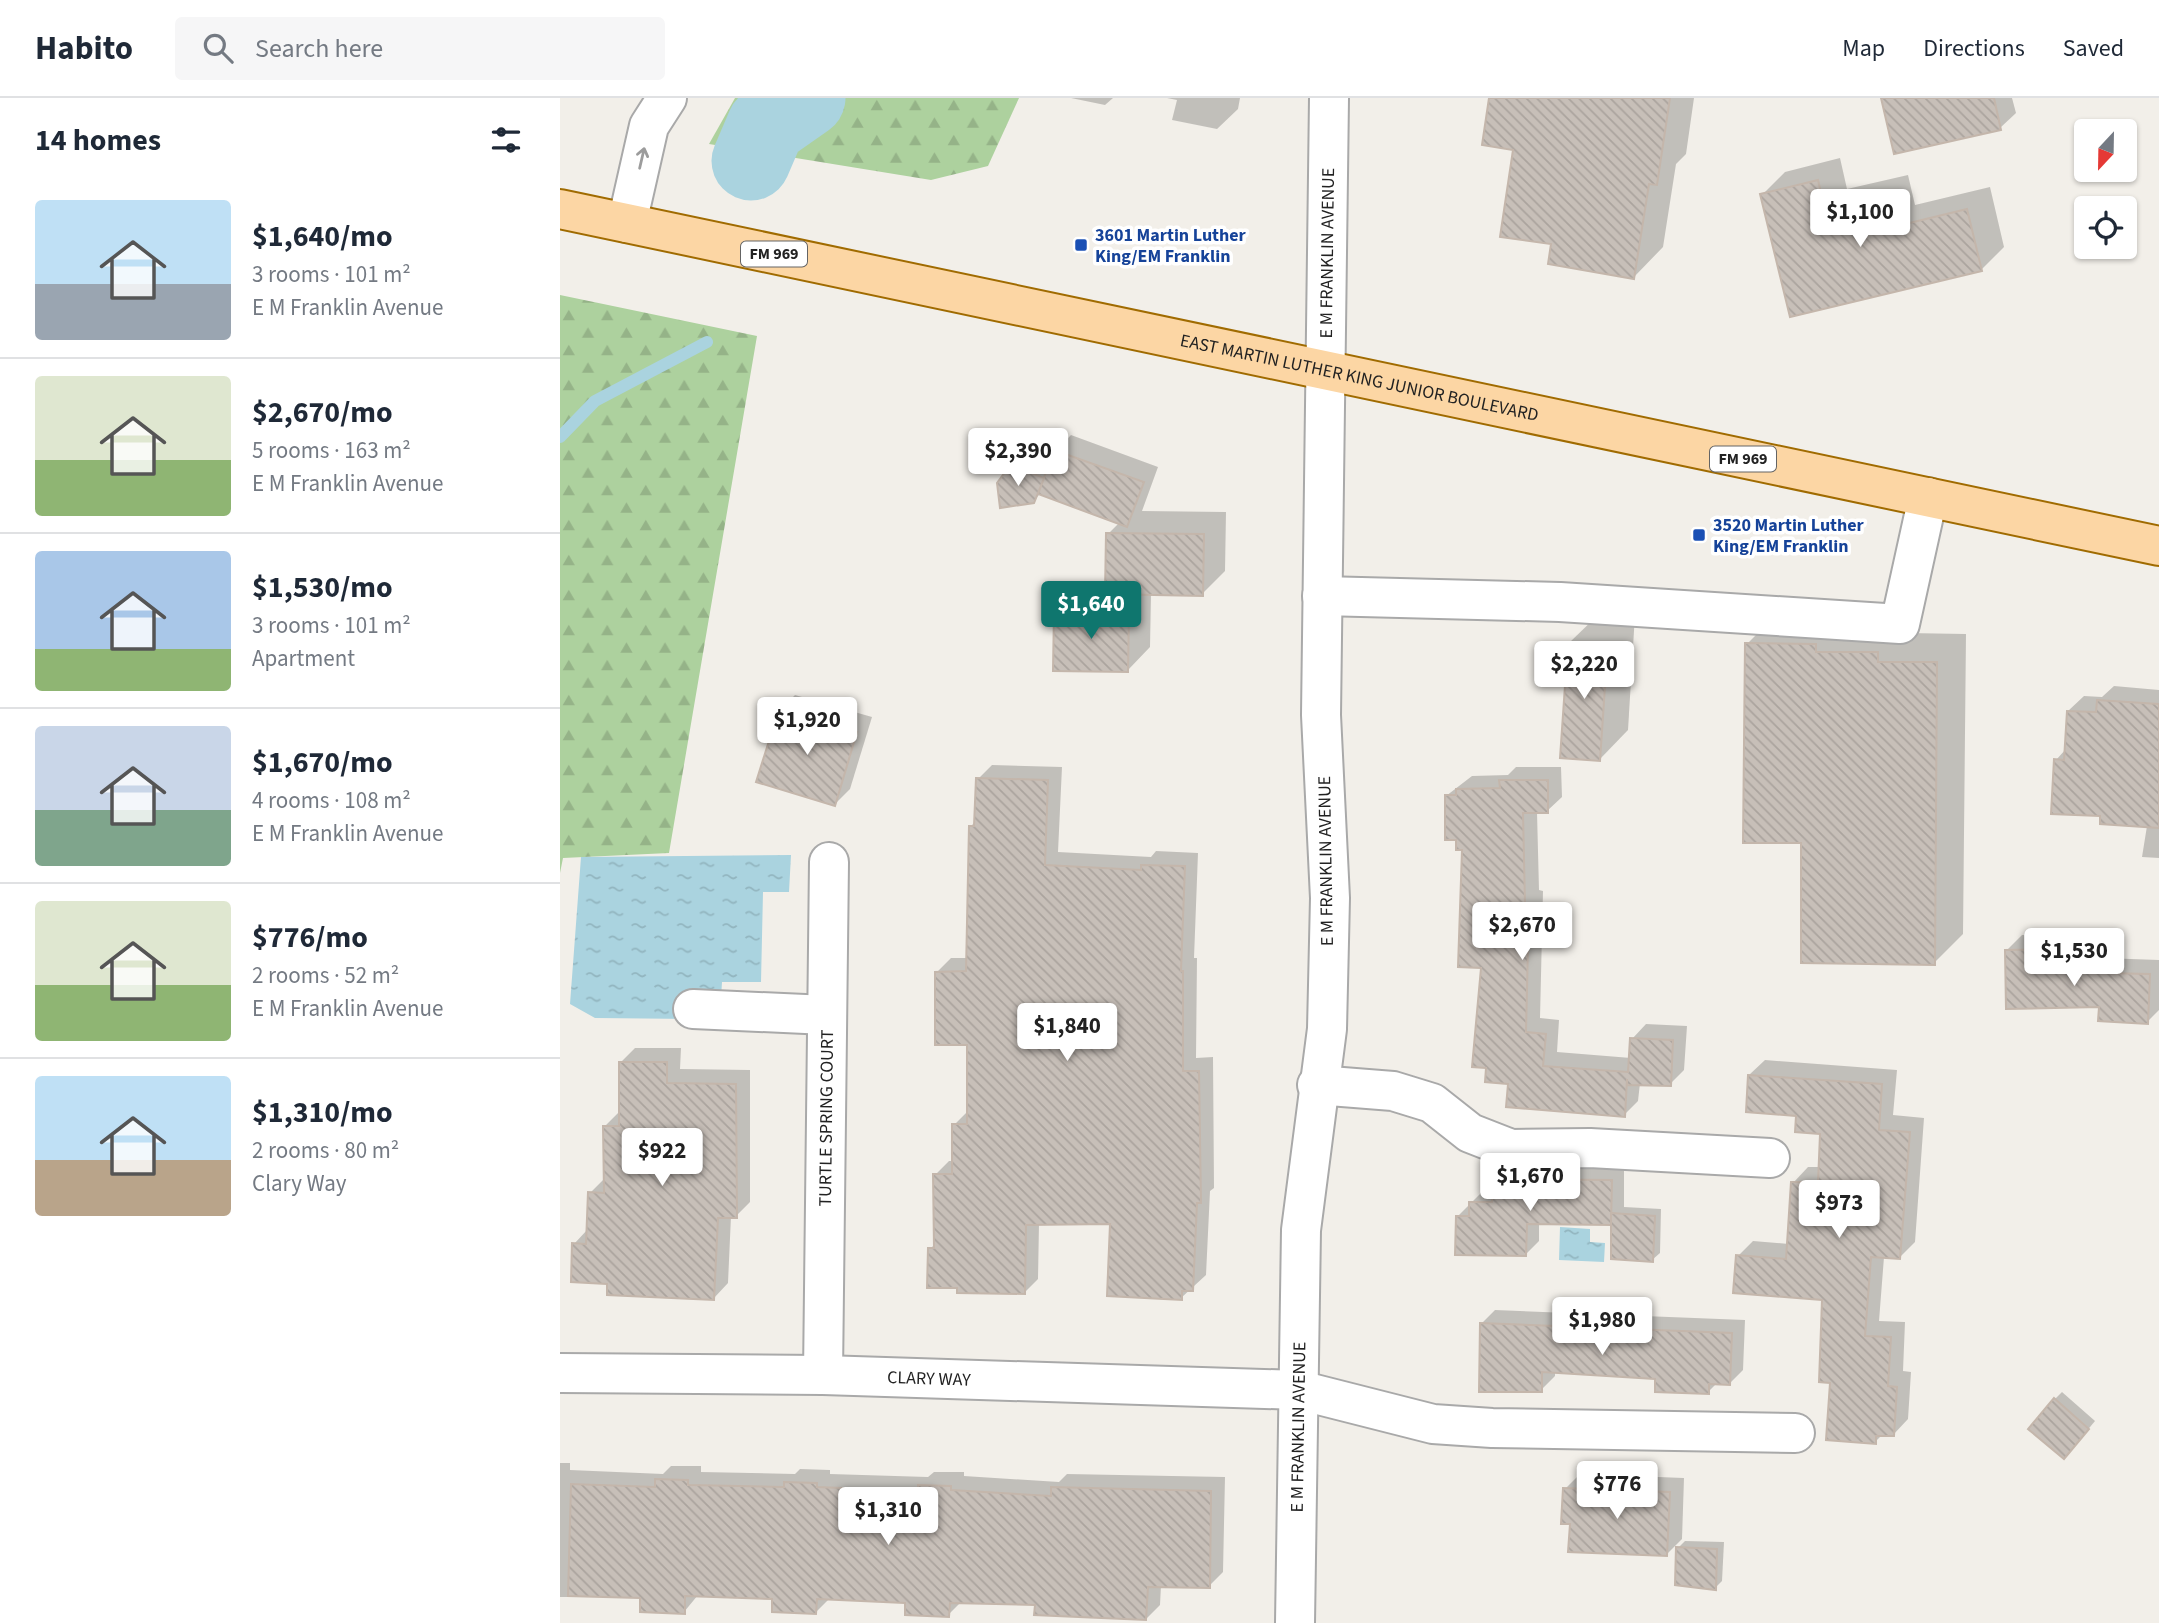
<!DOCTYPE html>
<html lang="en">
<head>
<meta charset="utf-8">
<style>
	:root { --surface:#fff; --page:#f6f6f7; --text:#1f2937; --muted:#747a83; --line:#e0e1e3; --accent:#0f766e }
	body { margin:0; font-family:"Source Sans 3",sans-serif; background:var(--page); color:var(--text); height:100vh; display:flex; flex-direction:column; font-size:26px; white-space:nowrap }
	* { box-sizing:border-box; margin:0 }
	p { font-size:23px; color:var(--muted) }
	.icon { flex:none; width:38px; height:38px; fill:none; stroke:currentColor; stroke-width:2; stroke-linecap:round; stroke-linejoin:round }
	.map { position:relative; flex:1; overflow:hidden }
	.drawer { display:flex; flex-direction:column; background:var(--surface); width:560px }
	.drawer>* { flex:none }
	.needle { width:46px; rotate:202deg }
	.buttons { position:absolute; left:1514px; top:21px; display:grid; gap:14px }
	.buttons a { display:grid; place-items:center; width:63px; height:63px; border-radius:7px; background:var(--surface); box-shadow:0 2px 5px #0004; font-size:35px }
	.price { position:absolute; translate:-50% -60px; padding:0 16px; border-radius:7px; background:#fff; color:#222; font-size:23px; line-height:46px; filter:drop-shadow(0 2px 4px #0008) }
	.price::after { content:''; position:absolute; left:50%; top:42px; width:21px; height:16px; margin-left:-10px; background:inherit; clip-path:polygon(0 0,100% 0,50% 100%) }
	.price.current { background:var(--accent); color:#fff }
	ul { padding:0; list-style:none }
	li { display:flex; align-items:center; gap:21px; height:175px; padding:0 35px }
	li+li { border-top:2px solid var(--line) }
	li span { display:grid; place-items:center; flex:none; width:196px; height:140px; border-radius:7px; color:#555 }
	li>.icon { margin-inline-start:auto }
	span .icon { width:84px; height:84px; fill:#fffc; stroke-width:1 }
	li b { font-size:30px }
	h2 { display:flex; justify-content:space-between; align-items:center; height:84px; padding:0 35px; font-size:30px }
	header { display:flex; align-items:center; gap:42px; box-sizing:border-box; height:98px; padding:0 35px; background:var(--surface); border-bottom:2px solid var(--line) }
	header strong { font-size:33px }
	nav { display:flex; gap:38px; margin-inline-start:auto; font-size:24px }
	.search { width:490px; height:63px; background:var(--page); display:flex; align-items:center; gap:18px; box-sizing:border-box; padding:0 24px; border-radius:7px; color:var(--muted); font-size:26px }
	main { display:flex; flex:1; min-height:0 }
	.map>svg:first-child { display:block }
	.forest { fill:url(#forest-firs) }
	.water { fill:url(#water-ripples) }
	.shadow { fill:#0003 }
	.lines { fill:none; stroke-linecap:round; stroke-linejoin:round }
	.stream { stroke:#aad3df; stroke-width:12 }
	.river { stroke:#aad3df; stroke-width:79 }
	.building { fill:url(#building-back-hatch); stroke:#c4b6ab; stroke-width:2 }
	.minor-casing { stroke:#a9a9a9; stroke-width:42 }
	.major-casing { stroke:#a06b00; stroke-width:42 }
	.minor { stroke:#fff; stroke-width:38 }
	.major { stroke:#fcd6a4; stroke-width:38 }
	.oneway { stroke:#9c9c9c }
	.transit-dot { fill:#1a4fb4; stroke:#fff; stroke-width:2.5 }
	.labels { text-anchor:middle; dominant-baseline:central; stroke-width:7; stroke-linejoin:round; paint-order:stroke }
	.shield { fill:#fff; stroke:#646464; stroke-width:2 }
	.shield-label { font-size:16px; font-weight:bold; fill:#222 }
	.transit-label { font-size:18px; font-weight:bold; fill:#164399; stroke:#fff; text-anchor:start }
	.street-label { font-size:18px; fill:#222; stroke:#fff }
</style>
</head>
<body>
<header>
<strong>Habito</strong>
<div class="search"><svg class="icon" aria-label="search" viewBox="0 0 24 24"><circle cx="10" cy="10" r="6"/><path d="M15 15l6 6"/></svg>Search here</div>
<nav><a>Map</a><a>Directions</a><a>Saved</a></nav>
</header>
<main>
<section class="drawer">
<h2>14 homes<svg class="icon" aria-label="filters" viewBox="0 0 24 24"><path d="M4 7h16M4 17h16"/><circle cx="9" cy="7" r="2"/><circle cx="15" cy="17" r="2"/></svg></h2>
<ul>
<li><span style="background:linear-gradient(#bfe0f5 60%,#9aa5b1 0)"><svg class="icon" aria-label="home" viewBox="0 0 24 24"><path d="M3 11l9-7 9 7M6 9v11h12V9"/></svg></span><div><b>$1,640/mo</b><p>3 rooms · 101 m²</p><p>E M Franklin Avenue</p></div></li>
<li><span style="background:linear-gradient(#dfe7d0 60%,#8fb573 0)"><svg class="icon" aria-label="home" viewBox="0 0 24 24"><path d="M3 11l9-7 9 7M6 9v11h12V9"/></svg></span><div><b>$2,670/mo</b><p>5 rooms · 163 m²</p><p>E M Franklin Avenue</p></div></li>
<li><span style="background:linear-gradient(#a9c7e8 70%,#8fb573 0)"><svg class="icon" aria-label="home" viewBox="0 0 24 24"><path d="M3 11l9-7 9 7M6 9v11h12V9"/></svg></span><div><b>$1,530/mo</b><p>3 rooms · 101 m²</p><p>Apartment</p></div></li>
<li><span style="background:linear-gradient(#c9d6e8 60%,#7fa58c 0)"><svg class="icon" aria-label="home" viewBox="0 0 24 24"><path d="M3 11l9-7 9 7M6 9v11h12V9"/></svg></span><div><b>$1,670/mo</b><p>4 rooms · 108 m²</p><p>E M Franklin Avenue</p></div></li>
<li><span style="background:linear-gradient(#dfe7d0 60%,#8fb573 0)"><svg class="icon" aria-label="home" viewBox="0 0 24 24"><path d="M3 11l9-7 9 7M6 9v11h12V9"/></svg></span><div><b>$776/mo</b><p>2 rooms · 52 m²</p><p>E M Franklin Avenue</p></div></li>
<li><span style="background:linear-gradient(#bfe0f5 60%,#b9a48a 0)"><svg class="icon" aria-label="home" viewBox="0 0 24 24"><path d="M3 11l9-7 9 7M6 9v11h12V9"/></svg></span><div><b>$1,310/mo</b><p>2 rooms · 80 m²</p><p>Clary Way</p></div></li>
</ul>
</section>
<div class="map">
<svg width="1599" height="1525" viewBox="0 0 1599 1525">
	<defs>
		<pattern id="forest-firs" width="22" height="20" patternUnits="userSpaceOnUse" patternTransform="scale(1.75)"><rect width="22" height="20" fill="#add19e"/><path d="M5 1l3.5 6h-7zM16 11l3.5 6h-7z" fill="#95b388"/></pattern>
		<pattern id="water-ripples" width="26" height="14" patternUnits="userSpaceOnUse" patternTransform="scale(1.75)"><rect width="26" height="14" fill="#aad3df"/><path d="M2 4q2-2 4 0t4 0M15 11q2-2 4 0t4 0" fill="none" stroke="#92b5bf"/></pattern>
		<pattern id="building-back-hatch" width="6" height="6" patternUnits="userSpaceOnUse" patternTransform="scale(1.75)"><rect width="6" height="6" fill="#c7bfb8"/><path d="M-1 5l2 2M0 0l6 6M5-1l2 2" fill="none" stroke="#aba49e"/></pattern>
	</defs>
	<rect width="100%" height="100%" fill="#f2efe9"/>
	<g class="forest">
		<path d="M175 0H459L428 68 371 82 149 46Z"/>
		<path d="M0 197 197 238 109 755 3 760 0 775Z"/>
	</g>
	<g class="water">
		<path d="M231 757 229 794H203L201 884H162L161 900 133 921 35 920 10 906 21 759Z"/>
		<path d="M1000 1129 1030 1131V1144L1045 1145 1044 1164 999 1162Z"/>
	</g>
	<g class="shadow">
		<path d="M511 0H553L545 7Z"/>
		<path d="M607 0H680L678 11 657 31 612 22 617 2Z"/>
		<path d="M931 0H1134L1126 56 1116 66 1103 149 1074 179 993 145Z"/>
		<path d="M1323 0H1452L1456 15 1440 30Z"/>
		<path d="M1280 60 1287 91 1348 77 1355 107 1430 89 1444 149 1421 172 1202 97 1225 74Z"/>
		<path d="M511 337 598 369 582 413 666 414 665 473 642 496 591 495 590 549 568 572 495 512 518 490H547L548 436 559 425 481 395 473 403 449 371 457 364 466 363 489 372 496 353Z"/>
		<path d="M1039 516H1075L1068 632 1040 661 1010 544Z"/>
		<path d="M1216 517 1347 535 1406 536 1403 836 1374 865 1187 546Z"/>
		<path d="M1554 588 1599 592V760L1582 759 1587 728 1542 717 1496 662 1506 651 1508 613 1524 598 1542 599Z"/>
		<path d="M235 597 312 619 290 691 275 706 220 612Z"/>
		<path d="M432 667 502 669 498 754 591 759 596 753 638 755 634 860H637L636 960 653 959 654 1090 650 1093 646 1177 621 1200 552 1124 479 1125 478 1181 464 1195 399 1188 370 1151 376 1145 375 1077 389 1063H394V1027L408 1013V946L377 874 391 860H408L410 729 416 723 418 681Z"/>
		<path d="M956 669H1001L1002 699 987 713 977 714 979 792 983 793 980 920 999 922 997 954 1071 960 1072 941 1086 926 1127 928 1124 972 1110 986 1080 985 1078 1003 1064 1017 950 985 922 868 904 751 897 740 886 698 912 678 948 677Z"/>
		<path d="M1462 837H1515V859L1599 862V912L1587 924 1540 907 1446 853Z"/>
		<path d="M75 950H121L120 971 190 972V1104L176 1118H171L168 1185 154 1200 49 1184 14 1146 28 1131 30 1095 44 1081 45 1028 60 1013 61 964Z"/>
		<path d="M1205 962 1337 972 1333 1017 1364 1020 1355 1144 1339 1160 1324 1159 1319 1223 1345 1224 1343 1273 1351 1274 1348 1321 1333 1337 1323 1336 1315 1344 1271 1283 1264 1200 1178 1158 1193 1143 1229 1146 1233 1085 1248 1069H1260L1262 1035 1189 977Z"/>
		<path d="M948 1068 1064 1069V1109L1101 1111 1100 1155 1092 1162 1053 1122 979 1124V1143L966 1156 898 1118 925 1091H934V1082Z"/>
		<path d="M935 1212 1185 1222 1183 1272 1170 1285H1157L1148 1294 1097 1279 995 1273V1278L981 1292 921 1226Z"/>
		<path d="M1502 1294 1535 1323 1511 1352 1495 1301Z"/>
		<path d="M0 1365H10V1372L103 1376 111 1368H141V1374L235 1376 240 1371 270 1372V1376L368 1379 374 1374H404V1378L499 1384 507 1376 665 1379 663 1474 649 1488 601 1487 600 1507 586 1521 477 1505 402 1503 388 1517 347 1503 269 1501 255 1515 214 1500 138 1497 124 1514 82 1499H0Z"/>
		<path d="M1020 1376 1124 1380 1122 1441 1107 1456 1012 1424 1005 1391Z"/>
		<path d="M1125 1443 1164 1444 1162 1483 1155 1490 1118 1450Z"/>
	</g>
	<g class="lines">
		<path class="stream" d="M0 339 35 303 147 244"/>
		<path class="river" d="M191 63 206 28 246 0"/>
	</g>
	<g class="building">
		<path d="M929 0H1110L1097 87 1089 86 1074 181 988 166 991 146 940 139 953 52 922 47Z"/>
		<path d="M1321 0H1434L1441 32 1334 56Z"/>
		<path d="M1258 82 1265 112 1326 98 1333 129 1407 111 1422 173 1230 219 1200 96Z"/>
		<path d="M494 352 584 384 567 429 478 396Z"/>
		<path d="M448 370H459L484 380 474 405 440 410 437 385Z"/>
		<path d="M546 435 644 436 643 498 545 496Z"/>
		<path d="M494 512 569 513 568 574 493 573Z"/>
		<path d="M1008 544H1048L1040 663 1000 660Z"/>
		<path d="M1185 545 1256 546V554H1318V564H1377L1375 867 1241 865V745H1183Z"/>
		<path d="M1537 602 1599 606V730L1540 726V718L1491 716 1494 661 1504 662 1507 613 1536 614Z"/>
		<path d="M219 611 297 634 275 708 196 684Z"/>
		<path d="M416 680 488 682 485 767 581 772V767L625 768 621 873H623V973H639L641 1105H637L633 1193H622V1202L547 1198 550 1126 466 1127 465 1196 397 1195V1190H367L368 1150H374L373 1076H392V1026H407V947H375V874L406 873 409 728H414Z"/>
		<path d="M939 682H988V715H963L965 806H969L966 934 986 936 983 968 1068 974 1070 940 1113 942 1111 988 1067 987V981L1065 1019 946 1009 948 986 925 984 926 970 912 969 921 870 898 869 902 752H896V742H885V697H896V691L940 690Z"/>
		<path d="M1501 851V874L1590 876 1588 926 1538 923 1539 909 1446 911 1445 852Z"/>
		<path d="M59 964H107V985L176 986 177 1120H158L154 1202 47 1197V1186L11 1184 12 1145 26 1146 28 1094 44 1095 43 1028H59Z"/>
		<path d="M1188 977 1322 986 1319 1032 1350 1034 1340 1161 1311 1159 1305 1238 1331 1239 1328 1288 1337 1289 1334 1338H1316V1346L1266 1342 1270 1285 1259 1284 1262 1202 1173 1195 1176 1157 1226 1161 1231 1084H1258L1260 1036 1235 1034 1236 1018 1186 1014Z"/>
		<path d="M932 1081 1052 1082 1051 1127 967 1126 966 1158 895 1157 896 1118H909V1104H932Z"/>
		<path d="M1051 1115 1095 1118 1093 1164 1051 1161Z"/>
		<path d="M920 1225 1172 1235 1170 1287 1149 1286V1296L1095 1294V1281L982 1274V1294H919Z"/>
		<path d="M1494 1300 1529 1331 1504 1361 1468 1331Z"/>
		<path d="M95 1381 128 1382V1387L224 1389V1384L257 1385V1389L358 1393V1387L391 1388V1392L491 1398V1389L651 1393 650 1490 588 1489 586 1522 474 1517 475 1507 390 1505 389 1519 345 1517V1505L257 1501 256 1516 212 1514V1501L125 1498V1516L80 1514V1500L8 1498 11 1386 95 1389Z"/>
		<path d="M1003 1390 1110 1394 1107 1458 1008 1454 1010 1426H1001Z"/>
		<path d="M1116 1449 1157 1451 1156 1492 1115 1487Z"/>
	</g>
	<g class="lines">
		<g class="minor-casing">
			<g id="minor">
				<path d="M67 125 89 28 107 0"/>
				<path d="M762 498 1000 504 1340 526 1368 399"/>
				<path d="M133 911 267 917"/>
				<path d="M757 987 833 993 872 1005 910 1035 951 1051 1030 1050 1210 1060"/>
				<path id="s1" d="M0 1275 263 1277 739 1292 873 1326 932 1330 1235 1335"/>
				<path id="s2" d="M263 1277 269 764"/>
				<path id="s3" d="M735 1525 741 1132 767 931 770 800 761 617 769 0"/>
			</g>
		</g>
		<g class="major-casing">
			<g id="major">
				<path id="s4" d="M0 111 1599 448"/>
			</g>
		</g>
		<use href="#minor" class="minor"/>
		<use href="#major" class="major"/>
	</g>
	<defs><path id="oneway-shaft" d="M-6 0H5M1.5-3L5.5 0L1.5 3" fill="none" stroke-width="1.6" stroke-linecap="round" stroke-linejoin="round" transform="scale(1.75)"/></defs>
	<use class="oneway" href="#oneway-shaft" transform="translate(82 60) rotate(-77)"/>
	<g class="transit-dot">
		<rect x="514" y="140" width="14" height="14" rx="3.5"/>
		<rect x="1132" y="430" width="14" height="14" rx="3.5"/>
	</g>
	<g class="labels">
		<g class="shield">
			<rect x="181" y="143.5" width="66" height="25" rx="5"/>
			<rect x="1150" y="348.5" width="66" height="25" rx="5"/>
		</g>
		<g class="shield-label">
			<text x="214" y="156">FM 969</text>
			<text x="1183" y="361">FM 969</text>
		</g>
		<g class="transit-label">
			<text x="535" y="137">3601 Martin Luther<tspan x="535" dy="21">King/EM Franklin</tspan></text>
			<text x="1153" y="427">3520 Martin Luther<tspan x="1153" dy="21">King/EM Franklin</tspan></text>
		</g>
		<g class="street-label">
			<text stroke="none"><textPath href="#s3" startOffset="1372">E M FRANKLIN AVENUE</textPath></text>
			<text stroke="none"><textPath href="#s4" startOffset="817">EAST MARTIN LUTHER KING JUNIOR BOULEVARD</textPath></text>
			<text transform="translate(766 763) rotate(-91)">E M FRANKLIN AVENUE</text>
			<text stroke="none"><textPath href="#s2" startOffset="257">TURTLE SPRING COURT</textPath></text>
			<text stroke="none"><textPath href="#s1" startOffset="369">CLARY WAY</textPath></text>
			<text stroke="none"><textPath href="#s3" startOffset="196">E M FRANKLIN AVENUE</textPath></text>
		</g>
	</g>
</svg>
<div class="buttons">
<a><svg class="needle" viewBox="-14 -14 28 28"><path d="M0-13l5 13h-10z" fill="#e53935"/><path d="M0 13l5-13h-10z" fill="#747a83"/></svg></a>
<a><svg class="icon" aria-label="locate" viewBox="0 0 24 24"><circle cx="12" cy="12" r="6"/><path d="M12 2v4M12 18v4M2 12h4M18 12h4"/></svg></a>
</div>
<b class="price" style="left:1300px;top:151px">$1,100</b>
<b class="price" style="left:458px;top:390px">$2,390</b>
<b class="price current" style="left:531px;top:543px">$1,640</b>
<b class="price" style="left:1024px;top:603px">$2,220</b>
<b class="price" style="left:247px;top:659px">$1,920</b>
<b class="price" style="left:962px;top:864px">$2,670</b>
<b class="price" style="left:1514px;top:890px">$1,530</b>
<b class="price" style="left:507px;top:965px">$1,840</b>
<b class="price" style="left:102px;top:1090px">$922</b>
<b class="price" style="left:970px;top:1115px">$1,670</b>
<b class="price" style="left:1279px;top:1142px">$973</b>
<b class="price" style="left:1042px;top:1259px">$1,980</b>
<b class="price" style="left:1057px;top:1423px">$776</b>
<b class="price" style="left:328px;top:1449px">$1,310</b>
</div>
</main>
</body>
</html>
